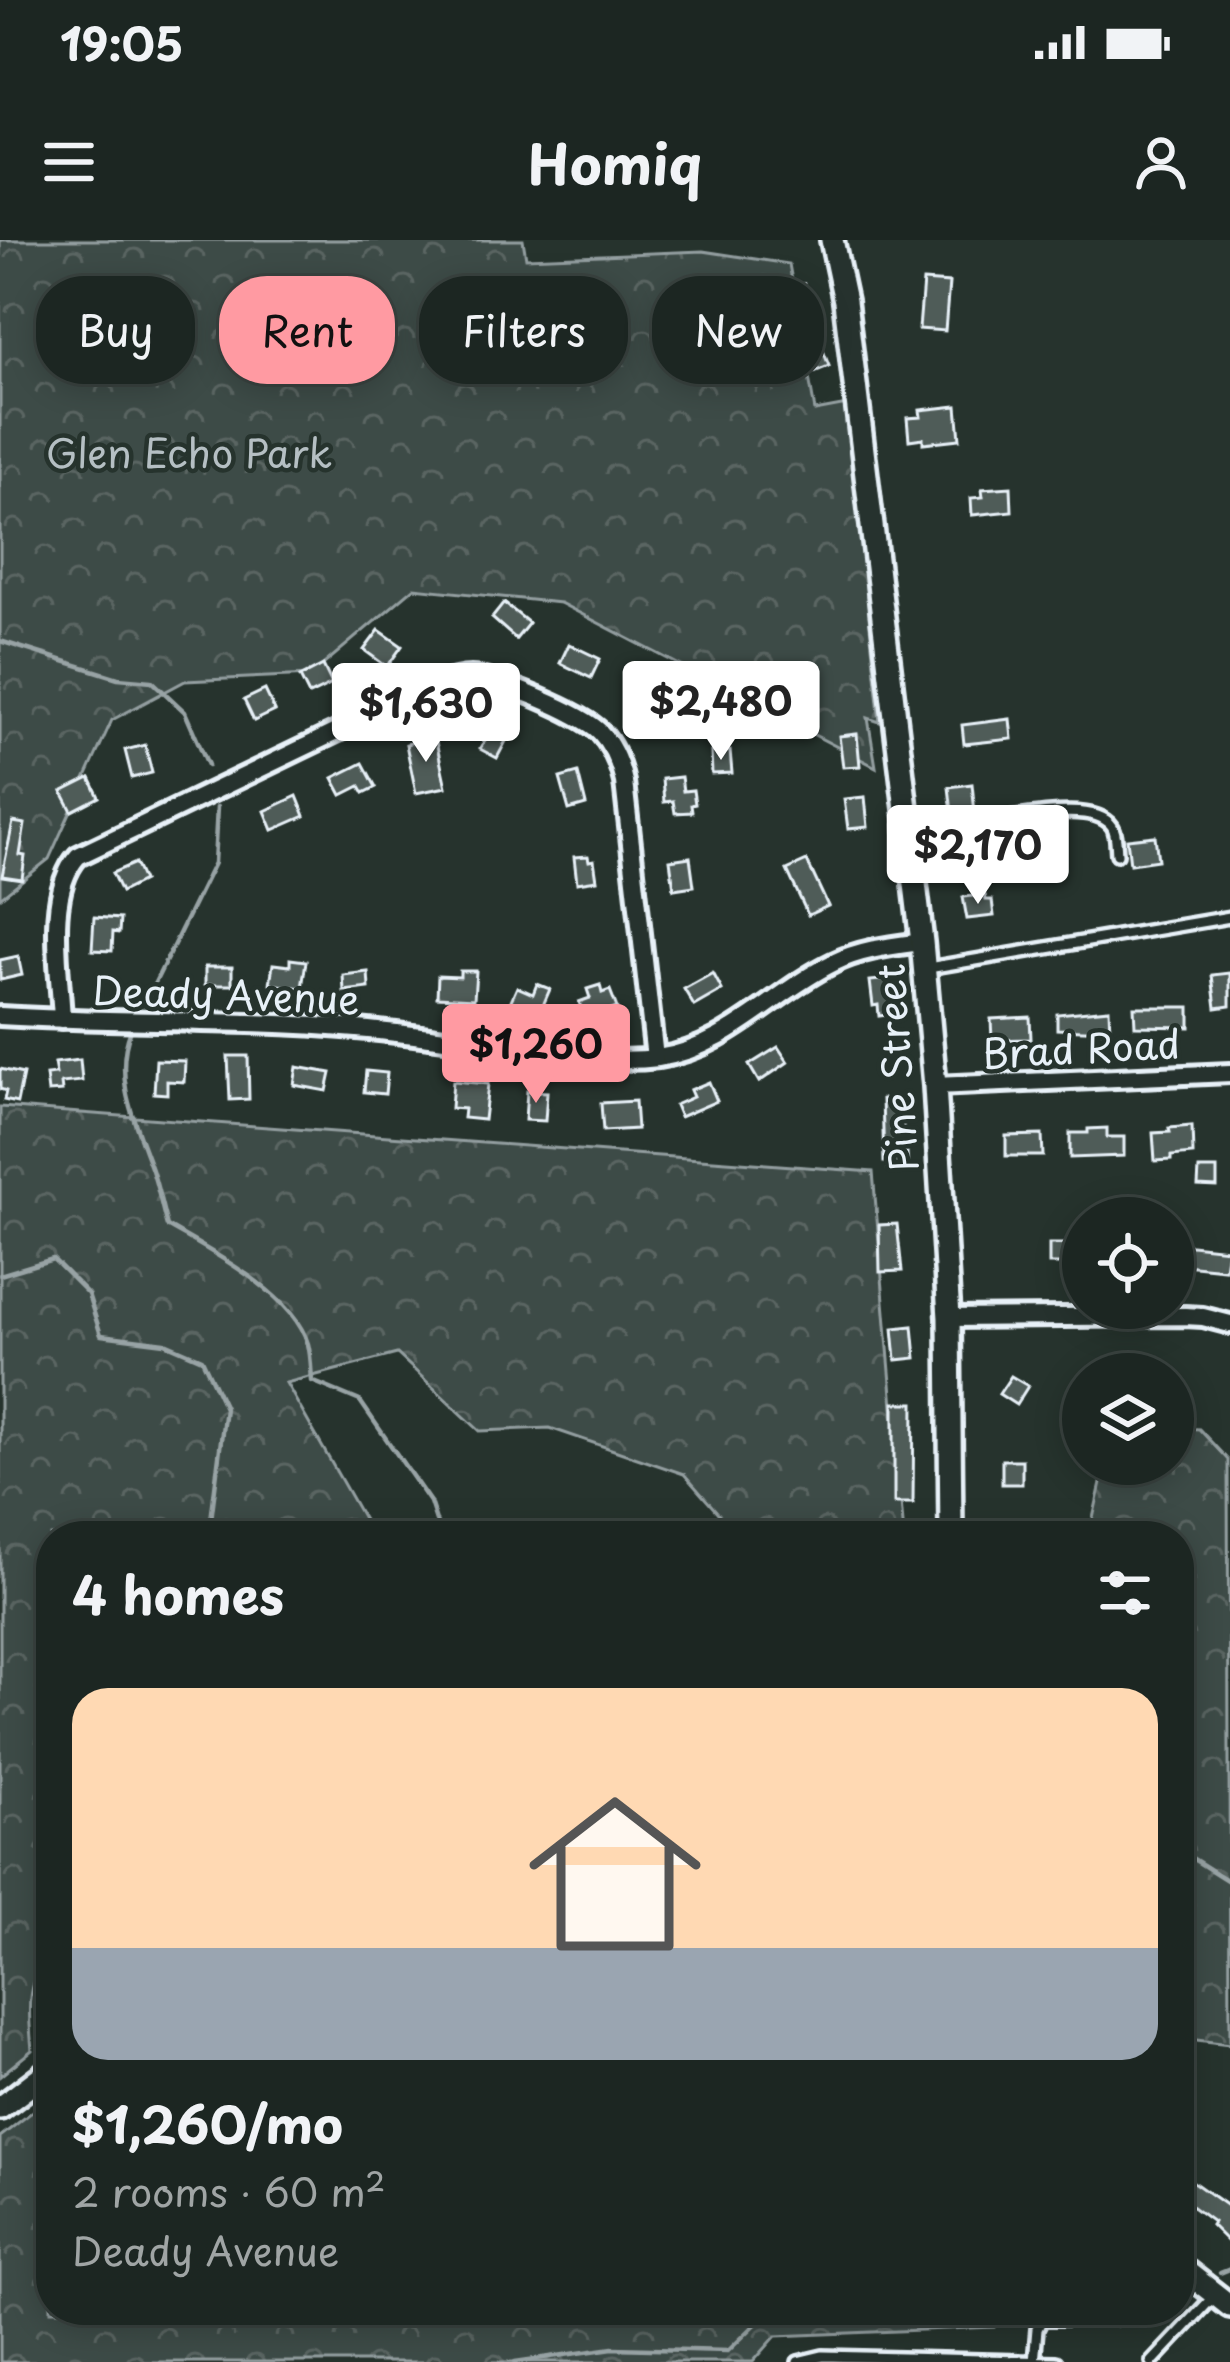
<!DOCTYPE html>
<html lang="en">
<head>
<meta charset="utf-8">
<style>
	:root { --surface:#1c2622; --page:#252e2a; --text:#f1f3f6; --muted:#a0a5a5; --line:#3a4340; --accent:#ff9aa2 }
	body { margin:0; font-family:"Playpen Sans",sans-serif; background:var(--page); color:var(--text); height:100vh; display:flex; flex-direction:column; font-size:45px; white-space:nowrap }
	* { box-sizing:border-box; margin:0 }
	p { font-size:39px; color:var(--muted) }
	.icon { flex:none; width:66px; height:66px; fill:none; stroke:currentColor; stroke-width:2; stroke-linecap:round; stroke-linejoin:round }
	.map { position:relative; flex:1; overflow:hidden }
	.sheet { position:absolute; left:36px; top:1281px; width:1158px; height:804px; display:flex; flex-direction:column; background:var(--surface); border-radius:48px; box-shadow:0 6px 30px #0003,0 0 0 3px var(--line) }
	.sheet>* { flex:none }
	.hud { position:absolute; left:36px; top:36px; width:1158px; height:108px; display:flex; gap:24px }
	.buttons { position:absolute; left:1062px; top:957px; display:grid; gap:24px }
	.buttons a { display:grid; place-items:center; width:132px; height:132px; border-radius:50%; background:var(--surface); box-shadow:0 6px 30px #0003,0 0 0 3px var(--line); font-size:60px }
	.price { position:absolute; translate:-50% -102px; padding:0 27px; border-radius:12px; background:#fff; color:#222; font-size:39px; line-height:78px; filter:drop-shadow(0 3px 6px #0008) }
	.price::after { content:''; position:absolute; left:50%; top:72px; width:36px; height:27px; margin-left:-18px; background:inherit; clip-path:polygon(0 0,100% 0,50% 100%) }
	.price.active { background:var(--accent); color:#111 }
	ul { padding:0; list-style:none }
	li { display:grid; align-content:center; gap:24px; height:636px; padding:0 36px }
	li+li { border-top:3px solid var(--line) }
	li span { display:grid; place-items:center; height:372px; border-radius:36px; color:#555 }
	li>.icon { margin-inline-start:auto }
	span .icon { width:216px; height:216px; fill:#fffc; stroke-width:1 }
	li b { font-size:51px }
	h2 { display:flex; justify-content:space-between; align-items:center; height:144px; padding:0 36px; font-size:51px }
	.tag { padding:0 42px; border-radius:48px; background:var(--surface); box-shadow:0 6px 30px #0003,0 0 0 3px var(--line); font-size:42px; line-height:108px }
	.tag.active { background:var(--accent); color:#111 }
	.status { display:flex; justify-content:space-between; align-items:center; height:84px; padding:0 60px; background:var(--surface); direction:ltr }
	.status svg { height:33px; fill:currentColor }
	header { display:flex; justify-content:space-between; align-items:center; height:156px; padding:0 36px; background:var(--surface); font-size:54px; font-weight:700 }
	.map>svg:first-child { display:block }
	.forest { fill:url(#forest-crowns); stroke:#939ea0; stroke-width:3 }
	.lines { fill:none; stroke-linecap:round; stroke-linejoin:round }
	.stream { stroke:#98a3a5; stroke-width:4.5 }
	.building { fill:#505c59; stroke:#e8f1f8; stroke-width:3 }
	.service-casing { stroke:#e8f1f8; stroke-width:18 }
	.minor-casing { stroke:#e8f1f8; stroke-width:26 }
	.tertiary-casing { stroke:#e8f1f8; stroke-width:30 }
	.service { stroke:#26332d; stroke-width:9 }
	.minor { stroke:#26332d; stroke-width:16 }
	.tertiary { stroke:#26332d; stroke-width:21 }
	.labels { text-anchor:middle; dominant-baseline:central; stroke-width:9; stroke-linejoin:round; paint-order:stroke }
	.park-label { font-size:39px; fill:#b5bfc3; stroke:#26332d }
	.street-label { font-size:39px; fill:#e8f1f8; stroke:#26332d }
</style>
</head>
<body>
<div class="status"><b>19:05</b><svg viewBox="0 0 49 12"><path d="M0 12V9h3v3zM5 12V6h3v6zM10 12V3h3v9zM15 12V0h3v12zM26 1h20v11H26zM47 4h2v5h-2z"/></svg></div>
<header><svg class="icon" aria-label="menu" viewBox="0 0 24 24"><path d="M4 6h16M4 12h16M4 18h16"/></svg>Homiq<svg class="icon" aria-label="person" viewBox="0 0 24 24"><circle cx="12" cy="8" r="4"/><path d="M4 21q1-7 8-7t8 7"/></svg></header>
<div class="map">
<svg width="1230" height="2122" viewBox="0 0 1230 2122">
	<defs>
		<pattern id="forest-crowns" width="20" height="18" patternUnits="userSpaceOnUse" patternTransform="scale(3)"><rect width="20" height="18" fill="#3e4b47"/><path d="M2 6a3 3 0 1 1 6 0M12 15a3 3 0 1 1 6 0" fill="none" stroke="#5a6562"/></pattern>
	</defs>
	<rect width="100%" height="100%" fill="#26332d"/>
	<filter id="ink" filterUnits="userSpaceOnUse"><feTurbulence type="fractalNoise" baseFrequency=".00833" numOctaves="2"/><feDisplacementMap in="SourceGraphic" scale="24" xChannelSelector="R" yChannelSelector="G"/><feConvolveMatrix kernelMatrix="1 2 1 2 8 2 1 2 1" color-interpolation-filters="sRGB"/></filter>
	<g filter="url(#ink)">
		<g class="forest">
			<path d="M0 0H523L526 18 703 11 789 24 815 171 847 165 880 482 868 478 876 527 560 363 414 348 311 435 185 441 112 480 49 619 0 658Z"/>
			<path d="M0 867 873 932 904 1296H738L684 1234 550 1188 480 1191 397 1114 286 1143 373 1296H51V1714C23 1740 29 1775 32 1810L0 1836Z"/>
			<path d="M1173 1187 1199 1189 1228 1220 1230 1804 1179 1798V1296H1089L1105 1226 1173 1224Z"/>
			<path d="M51 1857V2070H997L994 2087 776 2096 753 2122H0V1897Z"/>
		</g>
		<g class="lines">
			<g class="stream">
				<path d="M0 401 118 438 152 441 185 472 208 525"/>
				<path d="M145 763 214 623 217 567"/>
				<path d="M131 790C112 837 136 885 152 930 158 948 162 968 167 986 210 1011 293 1053 308 1104 311 1115 311 1129 312 1141L360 1161 430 1262 441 1296"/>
				<path d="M0 1035 53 1019 88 1054 101 1095 165 1103 202 1119 225 1168 209 1296"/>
				<path d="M1179 1610 1230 1642"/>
				<path d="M1220 2033 1230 2029"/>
				<path d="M515 2122 613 2108 728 2111 764 2076 798 2070"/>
			</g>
		</g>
		<g class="building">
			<path d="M923 41 949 43 945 91 919 89Z"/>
			<path d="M804 44 810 60 802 62 805 71 792 75 783 51Z"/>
			<path d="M821 105 829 126 809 134 801 113Z"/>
			<path d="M957 166 960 199 923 203V198L909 200 907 178 921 177 920 170Z"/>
			<path d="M1011 247 1012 271 972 275 971 258 983 257 982 249Z"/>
			<path d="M504 363 529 383 516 399 492 378Z"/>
			<path d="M379 390 402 406 387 427 364 410Z"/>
			<path d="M569 404 600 419 591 438 560 423Z"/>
			<path d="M323 425 332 444 309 455 300 437Z"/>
			<path d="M265 450 275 471 254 481 244 460Z"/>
			<path d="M643 451 662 477 646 489 627 463Z"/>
			<path d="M1010 479 1012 499 964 504 962 485Z"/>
			<path d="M490 492 506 501 497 518 480 509Z"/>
			<path d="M857 494 860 526 843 527 839 496Z"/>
			<path d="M435 497 446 547 416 553 406 504Z"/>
			<path d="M145 505 152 533 132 538 125 510Z"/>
			<path d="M730 511 732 533 712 534 711 512Z"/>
			<path d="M363 523 376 547 364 553 360 546 342 555 333 538Z"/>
			<path d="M578 533 586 565 569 570 560 538Z"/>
			<path d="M681 537 683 551 693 550 695 564 691 565 692 572 675 573 673 561 664 562 662 539Z"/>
			<path d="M90 538 99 557 72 571 62 552Z"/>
			<path d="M972 544 975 573H952L949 547Z"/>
			<path d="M297 556 305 576 273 590 265 571Z"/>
			<path d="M865 557 868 587 848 589 844 559Z"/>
			<path d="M13 582 25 584 20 615 25 616 22 639 2 636Z"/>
			<path d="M985 590 987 601 992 600 994 613 955 619 954 591Z"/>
			<path d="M1155 596 1158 620 1130 624 1127 599Z"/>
			<path d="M588 616 589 621 594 620 597 640 577 643 574 617Z"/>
			<path d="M690 617 694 646 674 649 670 620Z"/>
			<path d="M807 621 828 666 808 675 787 630Z"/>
			<path d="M135 623 143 641 121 652 112 633Z"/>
			<path d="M985 655 986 660H992L994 676 967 679 963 657Z"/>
			<path d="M94 677 120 679 119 693 113 692 112 711 92 710Z"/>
			<path d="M18 716 22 735 0 740V720Z"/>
			<path d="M290 719 306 721 302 748 270 744 273 724 290 726Z"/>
			<rect x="205" y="727" width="27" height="18"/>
			<path d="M460 731H476L474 759 437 757 438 736 460 737Z"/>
			<path d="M368 732 369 748 344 751 343 735Z"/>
			<path d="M713 733 722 750 694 766 684 749Z"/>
			<path d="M1230 733V766L1216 768 1212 735Z"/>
			<path d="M890 739 894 774 879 776 878 765 873 766 870 741Z"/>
			<path d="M537 744 550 749 538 777 509 765 517 747 533 754Z"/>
			<path d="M600 745 602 753 610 750 617 768 585 779 579 762 590 758 587 749Z"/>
			<path d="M1134 767H1190V787L1135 786Z"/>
			<path d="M1109 769 1110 791 1057 789V774Z"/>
			<path d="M1030 777 1031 799 992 800 991 779Z"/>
			<path d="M778 807 788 822 759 842 749 825Z"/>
			<path d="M228 816H248L249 859 230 860Z"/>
			<path d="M80 820 82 841 61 843 62 851 48 852 46 835 56 834 54 823Z"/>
			<path d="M156 820 185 821 184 842 167 841V854L154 853Z"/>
			<path d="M297 827 331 833 327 851 294 845Z"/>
			<path d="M0 829 23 834 17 863 4 860 6 851 0 849Z"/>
			<path d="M366 831 387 833 385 854 364 852Z"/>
			<path d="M453 841 488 844 484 880 463 878 464 869 451 868Z"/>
			<path d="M709 842 717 861 680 877 675 865 693 857 690 850Z"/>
			<path d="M527 851 547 852 545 881 525 880Z"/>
			<path d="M902 858 904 913H907L908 929 888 930 887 922H884L882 859Z"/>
			<path d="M635 861 637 889 603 891 601 863Z"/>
			<path d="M1192 886 1193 914 1171 916V920L1155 921 1153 893 1170 892 1169 888Z"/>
			<path d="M1107 888V897H1124V916L1070 918V893H1088V889Z"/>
			<path d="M1042 895 1043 916H1006V896Z"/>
			<path d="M1199 929H1217V947L1198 946Z"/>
			<path d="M897 984 902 1031 880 1032 879 985Z"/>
			<path d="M1173 1003 1228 1009 1225 1029 1173 1024Z"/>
			<rect x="1049" y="1004" width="34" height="20"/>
			<path d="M913 1086 916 1118 896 1120 893 1088Z"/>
			<path d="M1011 1136 1028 1146 1016 1165 999 1154Z"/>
			<path d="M894 1163H914L913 1263H894Z"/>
			<rect x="1002" y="1220" width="20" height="24"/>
			<path d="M1179 1932 1230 1968V2004L1211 1985 1213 1982 1179 1957Z"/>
		</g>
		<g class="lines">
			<g class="service-casing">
				<g id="service">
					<path d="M908 582C933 582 958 583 983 581 1012 580 1093 559 1112 586 1117 593 1116 605 1117 614"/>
					<path d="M928 728 1230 677"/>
					<path d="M798 2122 823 2116 1056 2122"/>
					<path d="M1034 2122 1037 2089 1042 2079H1114"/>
					<path d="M1152 2122 1216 2054"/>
				</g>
			</g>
			<g class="minor-casing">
				<g id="minor">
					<path d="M0 776C119 783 238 779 357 789 418 794 479 804 539 812 578 817 618 823 658 818 728 808 772 753 833 723 861 709 891 706 922 702"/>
					<path d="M62 779C60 732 45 652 78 616L434 445C446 441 459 437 471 437 495 437 583 474 600 492 613 506 620 524 624 542L655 818"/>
					<path d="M935 846 1230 833"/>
					<path d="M949 1078 1185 1076 1203 1077 1230 1084"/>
				</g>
			</g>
			<g class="tertiary-casing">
				<g id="tertiary">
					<path d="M832 0 845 61 922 702 935 846 949 1078 951 1296"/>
					<path d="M0 1868 51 1829"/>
					<path d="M1179 2026 1230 2066"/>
				</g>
			</g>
			<use href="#service" class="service"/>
			<use href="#minor" class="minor"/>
			<use href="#tertiary" class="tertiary"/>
		</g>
	</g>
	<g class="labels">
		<g class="park-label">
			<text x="189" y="211">Glen Echo Park</text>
		</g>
		<g class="street-label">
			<text transform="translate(226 753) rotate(2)">Deady Avenue</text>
			<text transform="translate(1081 807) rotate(-3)">Brad Road</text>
			<text transform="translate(895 828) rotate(-94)">Pine Street</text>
		</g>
	</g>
</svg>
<div class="buttons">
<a><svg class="icon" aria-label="locate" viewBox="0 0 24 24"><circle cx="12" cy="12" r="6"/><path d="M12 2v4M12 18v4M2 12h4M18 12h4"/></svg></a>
<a><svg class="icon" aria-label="layers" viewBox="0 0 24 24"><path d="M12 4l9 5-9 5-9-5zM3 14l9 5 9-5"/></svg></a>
</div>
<b class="price" style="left:721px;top:523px">$2,480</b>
<b class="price" style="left:426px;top:525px">$1,630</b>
<b class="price" style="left:978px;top:667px">$2,170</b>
<b class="price active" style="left:536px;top:866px">$1,260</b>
<div class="hud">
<a class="tag">Buy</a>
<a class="tag active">Rent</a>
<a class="tag">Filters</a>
<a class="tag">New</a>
</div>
<section class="sheet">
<h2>4 homes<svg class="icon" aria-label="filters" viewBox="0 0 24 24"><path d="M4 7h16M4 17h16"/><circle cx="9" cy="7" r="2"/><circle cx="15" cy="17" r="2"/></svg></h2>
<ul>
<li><span style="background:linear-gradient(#ffd9b3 70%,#9aa5b1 0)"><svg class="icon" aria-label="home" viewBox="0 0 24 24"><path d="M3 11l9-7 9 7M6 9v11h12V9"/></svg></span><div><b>$1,260/mo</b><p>2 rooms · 60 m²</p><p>Deady Avenue</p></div></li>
</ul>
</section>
</div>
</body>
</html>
